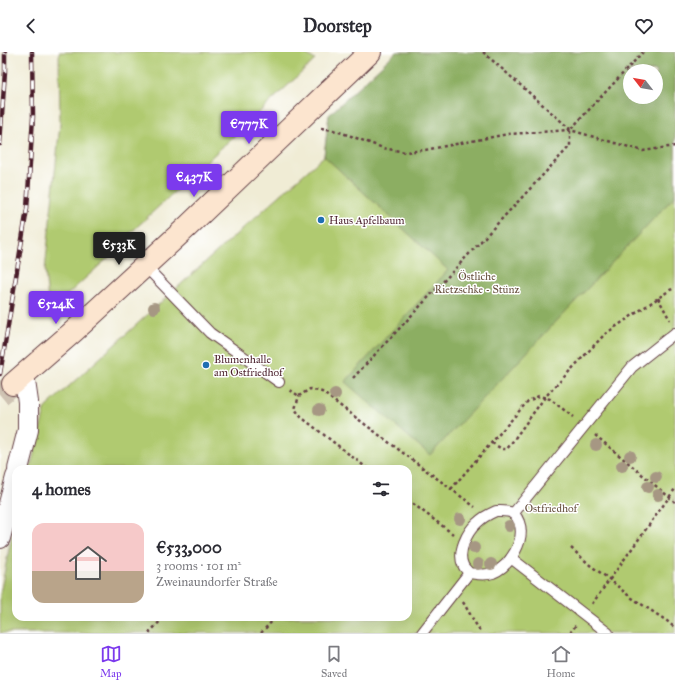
<!DOCTYPE html>
<html lang="en">
<head>
<meta charset="utf-8">
<style>
	:root { --surface:#fff; --page:#f2f2f3; --text:#2b2b33; --muted:#7c7c81; --line:#e1e1e2; --accent:#7c3aed }
	body { margin:0; font-family:"IM FELL Great Primer",serif; background:var(--page); color:var(--text); height:100vh; display:flex; flex-direction:column; font-size:15px; white-space:nowrap }
	* { box-sizing:border-box; margin:0 }
	p { font-size:13px; color:var(--muted) }
	.icon { flex:none; width:22px; height:22px; fill:none; stroke:currentColor; stroke-width:2; stroke-linecap:round; stroke-linejoin:round }
	.map { position:relative; flex:1; overflow:hidden }
	.details { position:absolute; left:12px; top:413px; width:400px; height:156px; display:flex; flex-direction:column; background:var(--surface); border-radius:12px; box-shadow:0 4px 16px #0002 }
	.details>* { flex:none }
	.needle { width:26px; rotate:301deg }
	.buttons { position:absolute; left:623px; top:12px; display:grid; gap:8px }
	.buttons a { display:grid; place-items:center; width:40px; height:40px; border-radius:50%; background:var(--surface); box-shadow:0 4px 16px #0002; font-size:20px }
	.price { position:absolute; translate:-50% -34px; padding:0 9px; border-radius:4px; background:var(--accent); color:#fff; font-size:13px; line-height:26px; filter:drop-shadow(0 1px 2px #0008) }
	.price::after { content:''; position:absolute; left:50%; top:24px; width:12px; height:9px; margin-left:-6px; background:inherit; clip-path:polygon(0 0,100% 0,50% 100%) }
	.price.active { background:#222; color:#fff }
	ul { padding:0; list-style:none }
	li { display:flex; align-items:center; gap:12px; height:100px; padding:0 20px }
	li+li { border-top:1px solid var(--line) }
	li span { display:grid; place-items:center; flex:none; width:112px; height:80px; border-radius:12px; color:#555 }
	li>.icon { margin-inline-start:auto }
	span .icon { width:48px; height:48px; fill:#fffc; stroke-width:1 }
	li b { font-size:17px }
	h2 { display:flex; justify-content:space-between; align-items:center; height:48px; padding:0 20px; font-size:17px }
	header { display:flex; justify-content:space-between; align-items:center; height:52px; padding:0 20px; background:var(--surface); font-size:18px; font-weight:700 }
	.dock { display:flex; justify-content:space-around; align-items:center; height:56px; border-top:1px solid var(--line); background:var(--surface); font-size:11px; color:var(--muted) }
	.dock a { display:grid; justify-items:center; gap:2px }
	.dock .active { color:var(--accent) }
	.map>svg:first-child { display:block }
	.green { fill:#b0ca70; stroke:#7d744e; fill-rule:evenodd }
	.forest { fill:#8cae62; stroke:#6b6646; fill-rule:evenodd }
	.lines { fill:none; stroke-linecap:round; stroke-linejoin:round }
	.secondary-tunnel { stroke:#cfc3b3; stroke-width:22; stroke-dasharray:22 11; stroke-linecap:butt }
	.lane-casing { stroke:#633e44; stroke-width:12 }
	.street-casing { stroke:#633e44; stroke-width:22 }
	.secondary-casing { stroke:#633e44; stroke-width:24 }
	.path { stroke:#633e44; stroke-width:2.5; stroke-dasharray:3 3; stroke-linecap:butt }
	.lane { stroke:#fff; stroke-width:10 }
	.street { stroke:#fff; stroke-width:20 }
	.secondary { stroke:#fce5cf; stroke-width:22 }
	.rail-casing { stroke:#4a1f2b; stroke-width:4.5 }
	.rail { stroke:#fff; stroke-width:3; stroke-dasharray:9; stroke-linecap:butt }
	.tree { fill:#a69783 }
	.poi-dot { fill:#1f6fb2; stroke:#fff; stroke-width:1.5 }
	.labels { text-anchor:middle; dominant-baseline:central; stroke-width:3; stroke-linejoin:round; paint-order:stroke }
	.poi-label { font-size:11px; fill:#4a1f2b; stroke:#fff; text-anchor:start }
	.park-label { font-size:11px; fill:#695240; stroke:#fff }
</style>
</head>
<body>
<header><svg class="icon" aria-label="back" viewBox="0 0 24 24"><path d="M15 5l-7 7 7 7"/></svg>Doorstep<svg class="icon" aria-label="heart" viewBox="0 0 24 24"><path d="M12 20l-8-8c-3-5 5-10 8-4 3-6 11-1 8 4z"/></svg></header>
<div class="map">
<svg width="675" height="581" viewBox="0 0 675 581">
	<rect width="100%" height="100%" fill="#fff"/>
	<filter id="ink" filterUnits="userSpaceOnUse"><feTurbulence type="fractalNoise" baseFrequency=".025" numOctaves="2"/><feDisplacementMap in="SourceGraphic" scale="8" xChannelSelector="R" yChannelSelector="G"/><feConvolveMatrix kernelMatrix="1 2 1 2 8 2 1 2 1" color-interpolation-filters="sRGB"/></filter>
	<filter id="wash" filterUnits="userSpaceOnUse"><feTurbulence type="fractalNoise" baseFrequency=".012" numOctaves="4" result="noise"/><feDisplacementMap in="SourceGraphic" scale="16" xChannelSelector="R" yChannelSelector="G"/><feGaussianBlur stdDeviation="0.9" result="paint"/><feColorMatrix in="noise" values="0 0 0 0 0 0 0 0 0 0 0 0 0 0 0 0 0 1.4 0 .05"/><feComposite in="paint" operator="in"/></filter>
	<g filter="url(#wash)">
		<rect width="100%" height="100%" fill="#f0ecd5"/>
		<g class="green">
			<path d="M59 0H303L315 8 122 189 115 191 105 200 109 205 49 259 45 218 60 72Z"/>
			<path d="M675 0V581H0V542L10 492 16 469V565H408V417H30L46 355 213 203 324 104 329 63ZM630 19H656V45H630Z"/>
		</g>
		<path class="forest" d="M396 0H675V144L430 403 345 330 448 218 324 104 329 63ZM630 19H656V45H630Z"/>
	</g>
	<g filter="url(#ink)">
		<g class="lines">
			<path class="secondary-tunnel" d="M0 343 13 332"/>
			<g class="lane-casing">
				<g id="lane">
					<path d="M145 214 210 281 279 330"/>
					<path d="M496 459C501 459 509 458 514 462 516 464 518 467 519 470 526 488 510 514 493 521 485 524 477 522 469 521 467 518 464 516 463 513 457 500 467 480 477 471 482 466 489 462 496 459Z"/>
					<path d="M513 462 632 315 675 281"/>
					<path d="M511 506 608 581"/>
					<path d="M422 581 469 521"/>
				</g>
			</g>
			<g class="street-casing">
				<g id="street">
					<path d="M18 417 28 378V350L24 322"/>
					<path d="M0 486 16 425"/>
				</g>
			</g>
			<g class="secondary-casing">
				<path id="secondary" d="M13 332 74 279 186 176 370 0"/>
			</g>
			<g class="path">
				<path d="M483 0 570 77"/>
				<path d="M321 76 333 78 351 84 383 96 405 100 425 98 508 82 525 81 570 78 643 99 675 94"/>
				<path d="M658 246 670 268"/>
				<path d="M353 326 570 94V78L643 0"/>
				<path d="M290 338 299 344"/>
				<path d="M595 383 675 450"/>
				<path d="M492 391 502 397H507L545 345 605 282 670 238 675 236"/>
				<path d="M368 417 301 365 295 357 299 344 310 337 322 340 475 455"/>
				<path d="M451 437 528 349 539 344 550 347 573 365"/>
				<path d="M408 448 453 482"/>
				<path d="M571 496 591 514 609 527 629 544 667 569 675 576"/>
				<path d="M463 550 481 581"/>
				<path d="M592 552 675 437"/>
				<path d="M149 581 164 565"/>
				<path d="M261 581 276 565"/>
				<path d="M570 581 576 573"/>
			</g>
			<use href="#lane" class="lane"/>
			<use href="#street" class="street"/>
			<use href="#secondary" class="secondary"/>
			<g class="rail-casing">
				<g id="rail">
					<path d="M0 92 5 19V0"/>
					<path d="M0 322 6 286 27 157 33 65 32 0"/>
				</g>
			</g>
			<use href="#rail" class="rail"/>
		</g>
		<g class="tree">
			<circle cx="154" cy="256" r="6"/>
			<circle cx="335" cy="342" r="6"/>
			<circle cx="319" cy="358" r="6"/>
			<circle cx="596" cy="393" r="6"/>
			<circle cx="630" cy="404" r="6"/>
			<circle cx="622" cy="414" r="6"/>
			<circle cx="656" cy="425" r="6"/>
			<circle cx="648" cy="435" r="6"/>
			<circle cx="658" cy="443" r="6"/>
			<circle cx="460" cy="467" r="6"/>
			<circle cx="509" cy="474" r="6"/>
			<circle cx="474" cy="496" r="6"/>
			<circle cx="478" cy="512" r="6"/>
			<circle cx="491" cy="512" r="6"/>
		</g>
	</g>
	<g class="poi-dot">
		<circle cx="321" cy="168" r="4"/>
		<circle cx="206" cy="313" r="4"/>
	</g>
	<g class="labels">
		<g class="poi-label">
			<text x="329" y="168">Haus Apfelbaum</text>
			<text x="214" y="307">Blumenhalle<tspan x="214" dy="13">am Ostfriedhof</tspan></text>
		</g>
		<g class="park-label">
			<text x="477" y="224">Östliche<tspan x="477" dy="13">Rietzschke - Stünz</tspan></text>
			<text x="551" y="456">Ostfriedhof</text>
		</g>
	</g>
</svg>
<div class="buttons">
<a><svg class="needle" viewBox="-14 -14 28 28"><path d="M0-13l5 13h-10z" fill="#e53935"/><path d="M0 13l5-13h-10z" fill="#7c7c81"/></svg></a>
</div>
<b class="price" style="left:249px;top:93px">€777K</b>
<b class="price" style="left:194px;top:146px">€437K</b>
<b class="price active" style="left:119px;top:214px">€533K</b>
<b class="price" style="left:56px;top:273px">€524K</b>
<section class="details">
<h2>4 homes<svg class="icon" aria-label="filters" viewBox="0 0 24 24"><path d="M4 7h16M4 17h16"/><circle cx="9" cy="7" r="2"/><circle cx="15" cy="17" r="2"/></svg></h2>
<ul>
<li><span style="background:linear-gradient(#f6c9c9 60%,#b9a48a 0)"><svg class="icon" aria-label="home" viewBox="0 0 24 24"><path d="M3 11l9-7 9 7M6 9v11h12V9"/></svg></span><div><b>€533,000</b><p>3 rooms · 101 m²</p><p>Zweinaundorfer Straße</p></div></li>
</ul>
</section>
</div>
<nav class="dock">
<a class="active"><svg class="icon" aria-label="map" viewBox="0 0 24 24"><path d="M3 6l6-2 6 2 6-2v14l-6 2-6-2-6 2zM9 4v14M15 6v14"/></svg>Map</a>
<a><svg class="icon" aria-label="saved" viewBox="0 0 24 24"><path d="M7 4h10v16l-5-4-5 4z"/></svg>Saved</a>
<a><svg class="icon" aria-label="home" viewBox="0 0 24 24"><path d="M3 11l9-7 9 7M6 9v11h12V9"/></svg>Home</a>
</nav>
</body>
</html>
